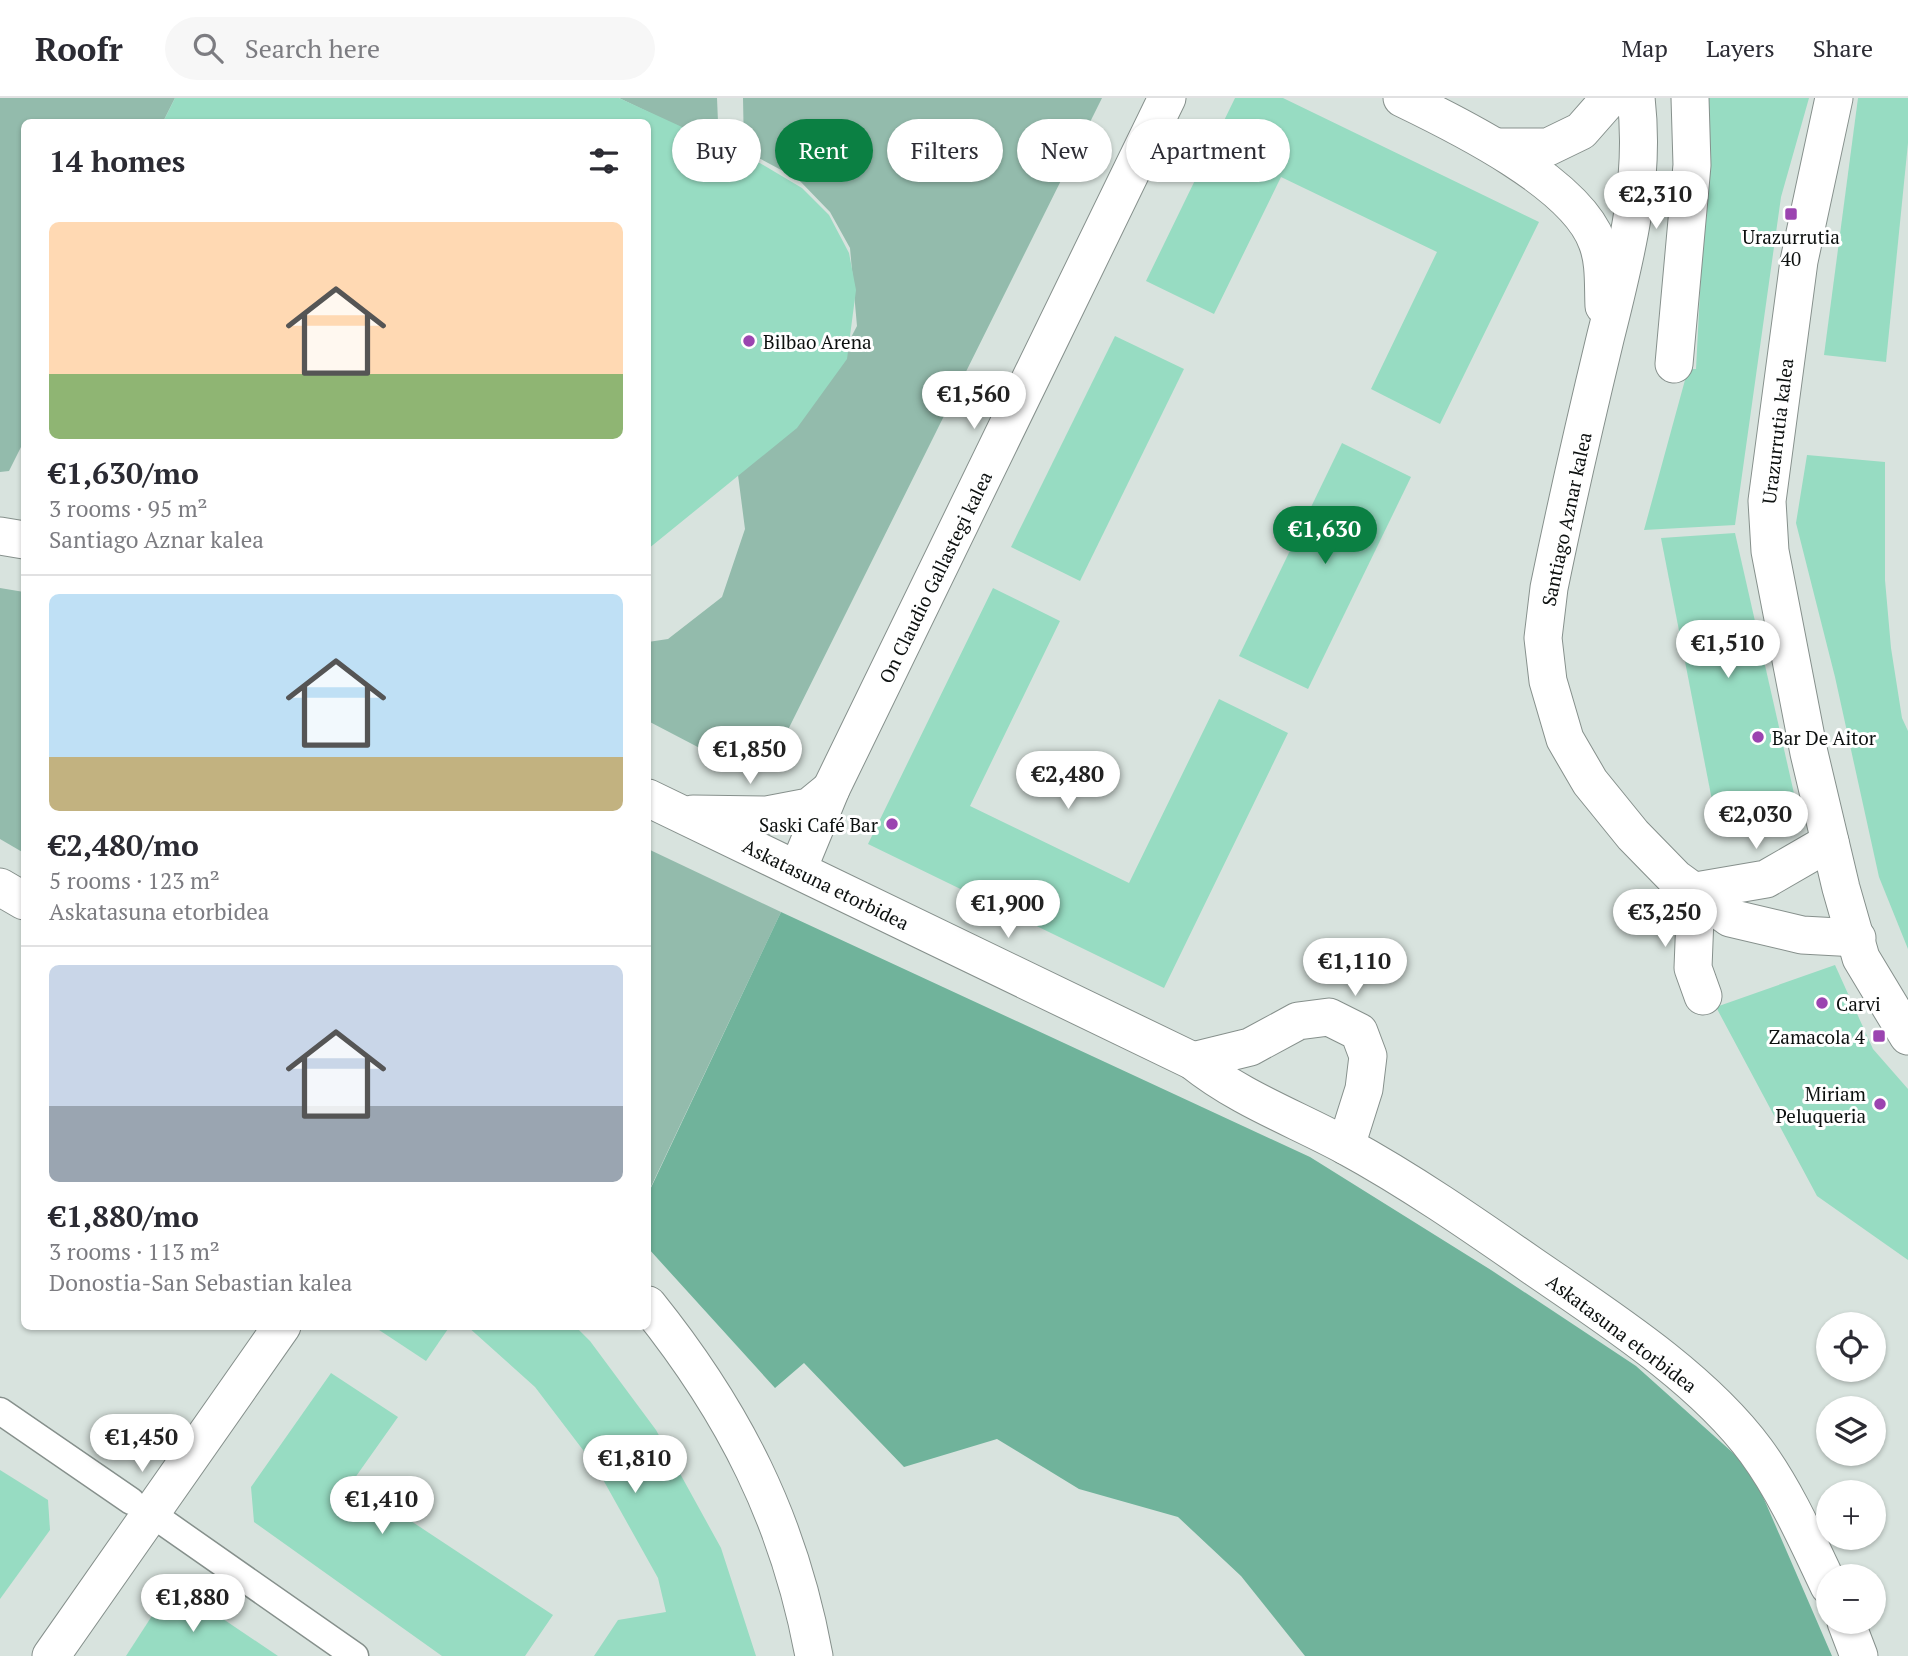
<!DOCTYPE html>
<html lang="en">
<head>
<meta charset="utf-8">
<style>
	:root { --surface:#fff; --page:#f7f7f7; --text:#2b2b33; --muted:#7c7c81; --line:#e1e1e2; --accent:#0b8043 }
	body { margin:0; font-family:"PT Serif",serif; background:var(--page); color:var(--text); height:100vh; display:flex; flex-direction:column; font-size:26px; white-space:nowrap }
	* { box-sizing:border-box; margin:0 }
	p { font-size:23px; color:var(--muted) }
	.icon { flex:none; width:38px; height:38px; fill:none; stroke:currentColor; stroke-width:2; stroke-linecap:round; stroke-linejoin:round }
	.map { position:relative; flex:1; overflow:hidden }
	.details { position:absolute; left:21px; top:21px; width:630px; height:1211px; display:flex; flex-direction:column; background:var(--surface); border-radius:10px; box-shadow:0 2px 5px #0004 }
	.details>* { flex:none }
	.top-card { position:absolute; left:672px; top:21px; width:665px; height:63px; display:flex; gap:14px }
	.controls { position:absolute; left:1816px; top:1214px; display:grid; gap:14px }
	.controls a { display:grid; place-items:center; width:70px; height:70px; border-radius:50%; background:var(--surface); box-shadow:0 2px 5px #0004; font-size:35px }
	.price { position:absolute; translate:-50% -60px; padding:0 16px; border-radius:24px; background:#fff; color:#222; font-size:23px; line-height:46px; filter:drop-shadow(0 2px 4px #0008) }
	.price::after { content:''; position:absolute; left:50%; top:42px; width:21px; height:16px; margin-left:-10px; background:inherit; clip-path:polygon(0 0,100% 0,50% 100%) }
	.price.on { background:var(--accent); color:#fff }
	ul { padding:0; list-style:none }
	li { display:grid; align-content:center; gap:14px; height:371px; padding:0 28px }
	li+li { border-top:2px solid var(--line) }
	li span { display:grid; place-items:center; height:217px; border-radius:10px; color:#555 }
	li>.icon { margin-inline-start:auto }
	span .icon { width:126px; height:126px; fill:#fffc; stroke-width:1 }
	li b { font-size:30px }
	h2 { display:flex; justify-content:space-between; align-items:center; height:84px; padding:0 28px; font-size:30px }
	.chip { padding:0 24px; border-radius:32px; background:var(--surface); box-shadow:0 2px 5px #0004; font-size:24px; line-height:63px }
	.chip.on { background:var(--accent); color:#fff }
	header { display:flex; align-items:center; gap:42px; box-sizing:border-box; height:98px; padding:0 35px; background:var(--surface); border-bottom:2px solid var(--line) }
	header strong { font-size:33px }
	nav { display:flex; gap:38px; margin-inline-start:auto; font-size:24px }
	.search { width:490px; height:63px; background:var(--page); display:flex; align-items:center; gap:18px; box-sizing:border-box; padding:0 24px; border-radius:38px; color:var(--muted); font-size:26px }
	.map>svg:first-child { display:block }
	.green { fill:#93bbac }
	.forest { fill:#70b39b }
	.building { fill:#97dcc2 }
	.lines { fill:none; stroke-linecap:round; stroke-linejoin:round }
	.pedestrian-casing { stroke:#86908c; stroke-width:29 }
	.minor-casing { stroke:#86908c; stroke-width:39 }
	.pedestrian { stroke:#fff; stroke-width:26 }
	.minor { stroke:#fff; stroke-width:37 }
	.poi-dot { fill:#9b44b0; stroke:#fff; stroke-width:2.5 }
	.labels { text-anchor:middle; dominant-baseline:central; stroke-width:6; stroke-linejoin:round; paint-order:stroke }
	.poi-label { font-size:19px; fill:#0c100f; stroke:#fff; text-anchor:start }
	.street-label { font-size:19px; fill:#0c100f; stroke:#fff }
</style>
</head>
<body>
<header>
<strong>Roofr</strong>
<div class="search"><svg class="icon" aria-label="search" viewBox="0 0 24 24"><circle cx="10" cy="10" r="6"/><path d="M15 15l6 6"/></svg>Search here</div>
<nav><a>Map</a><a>Layers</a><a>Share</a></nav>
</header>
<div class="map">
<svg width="1908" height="1558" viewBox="0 0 1908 1558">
	<rect width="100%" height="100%" fill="#d8e3de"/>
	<g class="green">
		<path d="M0 0H175L163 24H24V343L9 373 0 374Z"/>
		<path d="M619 0H717L719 48Z"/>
		<path d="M743 0H1102L771 666 715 658 648 623V544L668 541 722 499 745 431 738 377 825 289 857 228 850 150 830 114 798 81 744 52Z"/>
		<path d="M0 490 24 494V755L0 741Z"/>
		<path d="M648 751 781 814 648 1095Z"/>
	</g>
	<path class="forest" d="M781 814 1310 1059 1491 1172 1636 1268 1751 1371 1832 1558H1305L1241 1478 1178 1419 1079 1391 997 1341 904 1369 804 1265 775 1290 648 1150V1096Z"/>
	<g class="building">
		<path d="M175 0H619L758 64 802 90 829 117 849 155 856 192 847 261 797 330 648 451V24H163Z"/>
		<path d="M1235 0H1283L1539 124 1440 326 1371 291 1437 154 1281 79 1214 216 1146 183Z"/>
		<path d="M1701 0H1809L1781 99 1735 427 1644 432 1688 271H1696L1701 174Z"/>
		<path d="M1858 0H1908V45L1886 264 1824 257Z"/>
		<path d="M1115 238 1184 271 1080 483 1011 449Z"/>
		<path d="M1342 345 1411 379 1308 591 1239 558Z"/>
		<path d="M1807 357 1885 364V482L1891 550 1902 620 1908 633V851L1879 779 1835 579 1796 425Z"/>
		<path d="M1735 435 1798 713 1717 728 1661 440Z"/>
		<path d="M993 490 1060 523 970 708 1129 785 1219 601 1288 635 1164 890 868 746Z"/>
		<path d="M1835 867 1873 951 1908 991V1162L1817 1098 1716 909Z"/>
		<path d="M373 1228H450L426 1263Z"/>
		<path d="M467 1228H575L590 1243 656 1332 721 1450 756 1558H594L618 1522 666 1514 658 1480 596 1369 535 1289Z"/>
		<path d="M331 1275 398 1319 352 1384 553 1517 525 1558H442L254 1424 251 1389Z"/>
		<path d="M0 1372 48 1402 50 1432 0 1501Z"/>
		<path d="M192 1500 278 1558H126L159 1507Z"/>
	</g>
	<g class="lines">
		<g class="pedestrian-casing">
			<g id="pedestrian">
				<path d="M0 1313 131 1403"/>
				<path d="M162 1423 355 1558"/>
			</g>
		</g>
		<g class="minor-casing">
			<g id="minor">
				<path d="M1402 0C1458 27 1576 85 1597 144 1605 164 1603 188 1604 208"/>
				<path d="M1636 0C1646 83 1625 161 1605 241 1585 324 1566 407 1549 490L1543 540 1548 583 1565 641 1590 684 1633 737 1675 780 1730 820 1802 837 1857 840"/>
				<path d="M1834 0 1799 163 1767 403 1770 453 1809 655 1841 790 1861 860 1908 938"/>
				<path d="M1496 49H1548L1581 33 1610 0"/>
				<path d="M1674 266 1692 67 1690 0"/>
				<path d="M0 438 24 442"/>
				<path d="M648 700 1193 963C1239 1000 1294 1020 1346 1048 1412 1084 1475 1128 1537 1171 1610 1221 1703 1281 1756 1353 1786 1394 1807 1442 1829 1488"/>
				<path d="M693 716 767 717 809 709 831 691"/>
				<path d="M798 771 831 691 1167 0"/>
				<path d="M0 789 24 803"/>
				<path d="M1696 793 1766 781 1830 744"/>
				<path d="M1696 793 1693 870 1703 898"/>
				<path d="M1193 963 1250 949 1298 923 1329 919 1359 934 1368 958 1364 991 1346 1048"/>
				<path d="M648 1207C734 1314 789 1422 814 1558"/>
				<path d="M1846 1524 1859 1558"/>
				<path d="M51 1558 282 1228"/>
			</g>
		</g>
		<use href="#pedestrian" class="pedestrian"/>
		<use href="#minor" class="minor"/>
	</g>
	<g class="poi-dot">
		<rect x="1784" y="109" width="14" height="14" rx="3.5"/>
		<circle cx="749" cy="243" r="7"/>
		<circle cx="1758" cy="639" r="7"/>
		<circle cx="892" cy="726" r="7"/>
		<circle cx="1822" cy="905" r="7"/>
		<rect x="1872" y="931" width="14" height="14" rx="3.5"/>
		<circle cx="1880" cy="1006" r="7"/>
	</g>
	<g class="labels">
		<g class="poi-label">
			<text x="1791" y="138" text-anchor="middle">Urazurrutia<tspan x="1791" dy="22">40</tspan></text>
			<text x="763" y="243">Bilbao Arena</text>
			<text x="1772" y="639">Bar De Aitor</text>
			<text x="878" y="726" text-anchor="end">Saski Café Bar</text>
			<text x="1836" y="905">Carvi</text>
			<text x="1865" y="938" text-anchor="end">Zamacola 4</text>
			<text x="1866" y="995" text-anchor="end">Miriam<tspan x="1866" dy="22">Peluqueria</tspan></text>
		</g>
		<g class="street-label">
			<text transform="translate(1777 333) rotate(-83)">Urazurrutia kalea</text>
			<text transform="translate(1566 421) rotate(-78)">Santiago Aznar kalea</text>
			<text transform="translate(935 479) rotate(-64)">On Claudio Gallastegi kalea</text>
			<text transform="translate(826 786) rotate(26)">Askatasuna etorbidea</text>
			<text transform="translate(1622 1235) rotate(37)">Askatasuna etorbidea</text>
		</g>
	</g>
</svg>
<div class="controls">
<a><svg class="icon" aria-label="locate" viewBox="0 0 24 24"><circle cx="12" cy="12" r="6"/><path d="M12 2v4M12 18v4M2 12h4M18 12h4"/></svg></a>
<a><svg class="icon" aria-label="layers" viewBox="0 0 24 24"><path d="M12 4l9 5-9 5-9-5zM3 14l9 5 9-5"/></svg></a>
<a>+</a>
<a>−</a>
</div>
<b class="price" style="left:1656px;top:133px">€2,310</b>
<b class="price" style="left:974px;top:333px">€1,560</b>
<b class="price on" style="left:1325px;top:468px">€1,630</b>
<b class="price" style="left:1728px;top:582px">€1,510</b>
<b class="price" style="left:750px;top:688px">€1,850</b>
<b class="price" style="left:1068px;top:713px">€2,480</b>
<b class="price" style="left:1756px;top:753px">€2,030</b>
<b class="price" style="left:1008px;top:842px">€1,900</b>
<b class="price" style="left:1665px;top:851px">€3,250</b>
<b class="price" style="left:1355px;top:900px">€1,110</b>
<b class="price" style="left:142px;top:1376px">€1,450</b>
<b class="price" style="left:635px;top:1397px">€1,810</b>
<b class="price" style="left:382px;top:1438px">€1,410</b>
<b class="price" style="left:193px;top:1536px">€1,880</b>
<div class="top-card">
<a class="chip">Buy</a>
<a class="chip on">Rent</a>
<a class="chip">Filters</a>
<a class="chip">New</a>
<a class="chip">Apartment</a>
</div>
<section class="details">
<h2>14 homes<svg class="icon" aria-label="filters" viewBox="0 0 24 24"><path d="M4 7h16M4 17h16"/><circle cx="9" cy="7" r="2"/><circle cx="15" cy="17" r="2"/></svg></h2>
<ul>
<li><span style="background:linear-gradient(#ffd9b3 70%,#8fb573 0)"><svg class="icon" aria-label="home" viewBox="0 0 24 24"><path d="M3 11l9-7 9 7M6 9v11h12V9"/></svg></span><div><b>€1,630/mo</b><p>3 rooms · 95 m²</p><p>Santiago Aznar kalea</p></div></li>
<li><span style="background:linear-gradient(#bfe0f5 75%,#c2b280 0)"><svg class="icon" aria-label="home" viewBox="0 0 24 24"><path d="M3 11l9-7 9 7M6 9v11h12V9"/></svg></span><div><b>€2,480/mo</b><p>5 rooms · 123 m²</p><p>Askatasuna etorbidea</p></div></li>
<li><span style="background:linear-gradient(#c9d6e8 65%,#9aa5b1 0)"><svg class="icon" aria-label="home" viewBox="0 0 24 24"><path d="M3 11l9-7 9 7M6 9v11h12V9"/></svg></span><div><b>€1,880/mo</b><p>3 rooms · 113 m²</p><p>Donostia-San Sebastian kalea</p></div></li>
</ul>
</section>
</div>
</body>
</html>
